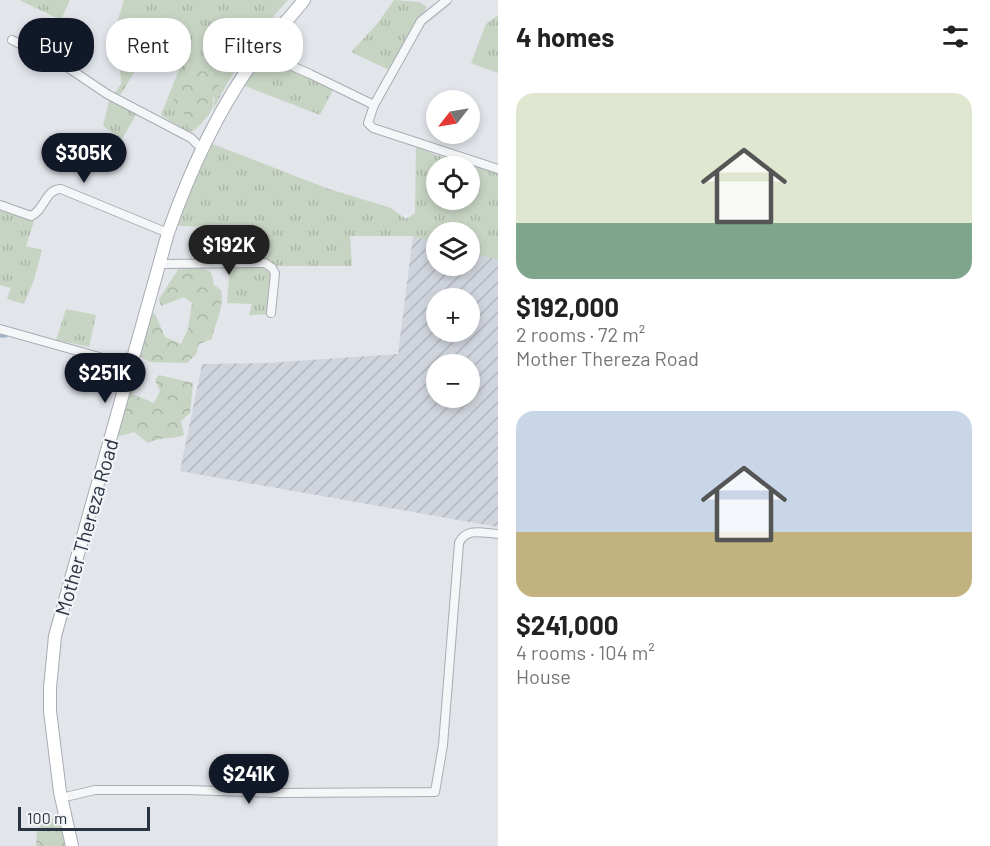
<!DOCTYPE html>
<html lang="en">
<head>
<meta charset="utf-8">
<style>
	:root { --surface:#fff; --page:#f6f6f6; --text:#222; --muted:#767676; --accent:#111827 }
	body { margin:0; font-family:Barlow,sans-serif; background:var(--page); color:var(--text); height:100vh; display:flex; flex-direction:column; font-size:22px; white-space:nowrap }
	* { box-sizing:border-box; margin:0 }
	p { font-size:20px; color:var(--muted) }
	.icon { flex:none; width:33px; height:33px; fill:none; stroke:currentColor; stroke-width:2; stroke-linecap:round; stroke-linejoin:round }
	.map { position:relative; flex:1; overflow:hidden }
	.panel { display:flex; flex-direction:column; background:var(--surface); width:492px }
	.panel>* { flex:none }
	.banner { position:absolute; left:18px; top:18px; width:390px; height:54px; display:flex; gap:12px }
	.needle { width:39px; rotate:239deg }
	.buttons { position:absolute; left:426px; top:90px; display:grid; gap:12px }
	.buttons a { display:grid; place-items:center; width:54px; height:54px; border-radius:50%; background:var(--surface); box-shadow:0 3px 9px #0003; font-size:30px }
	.scale { position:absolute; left:18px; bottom:15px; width:132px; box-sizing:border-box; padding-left:6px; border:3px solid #2a3342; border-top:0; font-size:16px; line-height:21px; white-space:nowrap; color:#2a3342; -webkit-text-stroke:4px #f2f4f7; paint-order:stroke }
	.price { position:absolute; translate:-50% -51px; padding:0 14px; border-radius:21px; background:var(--accent); color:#fff; font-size:20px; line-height:39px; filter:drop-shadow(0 2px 3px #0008) }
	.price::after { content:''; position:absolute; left:50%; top:36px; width:18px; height:14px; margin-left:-9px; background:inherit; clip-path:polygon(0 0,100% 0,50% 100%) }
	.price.current { background:#222; color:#fff }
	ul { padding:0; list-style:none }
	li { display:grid; align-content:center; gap:12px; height:318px; padding:0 18px }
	li span { display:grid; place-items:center; height:186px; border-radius:18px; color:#555 }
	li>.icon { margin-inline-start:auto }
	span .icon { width:108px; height:108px; fill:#fffc; stroke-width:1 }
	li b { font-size:26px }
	h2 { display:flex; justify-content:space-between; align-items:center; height:72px; padding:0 18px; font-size:26px }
	.chip { padding:0 21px; border-radius:24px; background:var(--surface); box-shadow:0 3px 9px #0003; font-size:21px; line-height:54px }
	.chip.current { background:var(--accent); color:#fff }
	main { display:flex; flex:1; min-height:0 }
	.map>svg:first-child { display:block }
	.industrial { fill:url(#industrial-furrows); fill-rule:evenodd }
	.grass { fill:url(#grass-tufts); fill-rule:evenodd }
	.forest { fill:url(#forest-crowns) }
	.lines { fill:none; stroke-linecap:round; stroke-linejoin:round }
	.stream { stroke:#9eb2c9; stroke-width:3 }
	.street-casing { stroke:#a7acb4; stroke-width:10 }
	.secondary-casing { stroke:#a7acb4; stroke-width:14 }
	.street { stroke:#f5f6f8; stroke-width:8 }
	.secondary { stroke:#fff; stroke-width:12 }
	.labels { text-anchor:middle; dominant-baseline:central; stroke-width:4.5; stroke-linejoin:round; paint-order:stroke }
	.street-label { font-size:20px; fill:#2a3342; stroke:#f2f4f7 }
</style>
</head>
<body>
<main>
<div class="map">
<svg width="498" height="846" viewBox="0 0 498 846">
	<defs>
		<pattern id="industrial-furrows" width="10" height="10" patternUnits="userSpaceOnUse" patternTransform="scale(1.5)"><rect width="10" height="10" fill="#d0d4dc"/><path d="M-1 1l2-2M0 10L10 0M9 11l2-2" fill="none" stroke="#b3b6be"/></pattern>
		<pattern id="grass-tufts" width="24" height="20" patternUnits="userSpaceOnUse" patternTransform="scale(1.5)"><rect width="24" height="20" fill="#c7d4c3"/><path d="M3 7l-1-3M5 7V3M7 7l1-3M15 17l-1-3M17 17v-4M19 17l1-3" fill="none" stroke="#abb6a9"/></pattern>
		<pattern id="forest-crowns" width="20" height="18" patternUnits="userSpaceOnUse" patternTransform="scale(1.5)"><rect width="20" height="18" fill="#c7d4c3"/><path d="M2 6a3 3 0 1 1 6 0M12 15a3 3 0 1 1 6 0" fill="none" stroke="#abb6a9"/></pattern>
	</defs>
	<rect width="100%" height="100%" fill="#e2e5ea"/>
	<path class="industrial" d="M413 236 436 243V266H470V252L498 260V527L180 471 202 364 267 363 398 354ZM436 298H470V332H436ZM436 364H470V398H436Z"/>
	<g class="grass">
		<path d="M19 0H70L61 20Z"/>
		<path d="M124 0H288C257 33 234 69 213 110L215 100 211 93 212 72 188 63 174 103 185 115 189 128 196 129 191 132 186 131 161 115 183 60 112 39Z"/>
		<path d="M394 0 419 2 427 7 391 71 351 52 377 24Z"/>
		<path d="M498 15V73L471 63 486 24Z"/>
		<path d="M254 52 334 88 320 115 235 82Z"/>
		<path d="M110 97 137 113 122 139 103 126Z"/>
		<path d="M202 140 329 189 391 208 406 219 415 213 416 146 436 155 498 172V260L470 252V232H436V243L413 236H350L352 266H275L265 261 254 230 168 225 188 163ZM436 166H470V200H436Z"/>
		<path d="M0 209 35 218 26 246 42 250 34 280 24 304 7 299 11 288 0 285Z"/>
		<path d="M230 264 266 268 274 275 272 314 249 315 252 304 227 303Z"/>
		<path d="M66 309 96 315 89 347 56 340Z"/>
	</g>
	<g class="forest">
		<path d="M129 50 134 51 137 56 133 74 121 94H114L121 84C122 66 112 64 129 50Z"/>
		<path d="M190 63C206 62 212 72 219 86L211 93C219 108 206 118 196 129L189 128 185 115 174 103 173 88Z"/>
		<path d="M190 264 211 272 214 285 221 290C225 307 215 322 212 339L199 344 196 354 187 363 150 362 140 356 137 338 149 314H155L165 337 181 344 188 329 192 303 184 297 161 306 159 299 179 268Z"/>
		<path d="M132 373 137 375 138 380 132 394 154 403 160 391 155 380 159 375 193 383 190 413 181 421 184 435C171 440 162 436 148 443L134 432 116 437Z"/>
		<path d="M54 817 60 819 65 846H36L37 830 42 824Z"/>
	</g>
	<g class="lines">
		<path class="stream" d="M0 336H6"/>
		<g class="street-casing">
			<g id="street">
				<path d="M447 0 421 21 374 105 368 123 373 128 498 169"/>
				<path d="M12 40 67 67 107 94 191 138 202 149"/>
				<path d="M260 52 310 74 374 105"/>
				<path d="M0 205 31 216C45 210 45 189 61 189L168 233"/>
				<path d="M160 264 265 263 272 268 275 273 271 313"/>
				<path d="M0 329 131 366"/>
				<path d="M61 798 95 790H187L279 793 435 792 443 745 459 543C466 527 483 533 498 534"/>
			</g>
		</g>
		<g class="secondary-casing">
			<path id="secondary" d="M72 846 60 792 50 711V688L55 636 168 233C190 170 219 107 259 53 273 35 290 18 304 0"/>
		</g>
		<use href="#street" class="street"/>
		<use href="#secondary" class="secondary"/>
	</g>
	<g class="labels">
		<g class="street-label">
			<text transform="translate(86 527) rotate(-74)">Mother Thereza Road</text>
		</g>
	</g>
</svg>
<div class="buttons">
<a><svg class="needle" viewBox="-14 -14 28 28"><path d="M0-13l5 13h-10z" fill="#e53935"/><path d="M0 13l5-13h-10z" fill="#767676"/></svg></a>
<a><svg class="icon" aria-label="locate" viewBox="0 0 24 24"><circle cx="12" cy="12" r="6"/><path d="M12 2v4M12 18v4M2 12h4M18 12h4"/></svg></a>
<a><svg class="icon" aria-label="layers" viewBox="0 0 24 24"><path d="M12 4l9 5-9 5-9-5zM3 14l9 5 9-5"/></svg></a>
<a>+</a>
<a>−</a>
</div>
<div class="scale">100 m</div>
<b class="price" style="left:84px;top:184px">$305K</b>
<b class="price current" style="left:229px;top:276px">$192K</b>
<b class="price" style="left:105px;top:404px">$251K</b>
<b class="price" style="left:249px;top:805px">$241K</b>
<div class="banner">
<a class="chip current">Buy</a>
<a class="chip">Rent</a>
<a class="chip">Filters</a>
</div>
</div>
<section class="panel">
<h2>4 homes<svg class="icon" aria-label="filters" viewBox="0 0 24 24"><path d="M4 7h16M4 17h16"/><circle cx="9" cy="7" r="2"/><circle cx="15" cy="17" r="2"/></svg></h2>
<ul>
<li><span style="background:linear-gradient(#dfe7d0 70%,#7fa58c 0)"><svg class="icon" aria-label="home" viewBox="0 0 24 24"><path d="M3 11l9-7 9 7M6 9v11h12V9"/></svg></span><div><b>$192,000</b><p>2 rooms · 72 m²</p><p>Mother Thereza Road</p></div></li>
<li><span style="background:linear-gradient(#c9d6e8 65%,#c2b280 0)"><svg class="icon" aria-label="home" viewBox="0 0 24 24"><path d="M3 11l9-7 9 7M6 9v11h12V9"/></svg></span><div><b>$241,000</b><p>4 rooms · 104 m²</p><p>House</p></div></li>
</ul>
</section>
</main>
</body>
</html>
